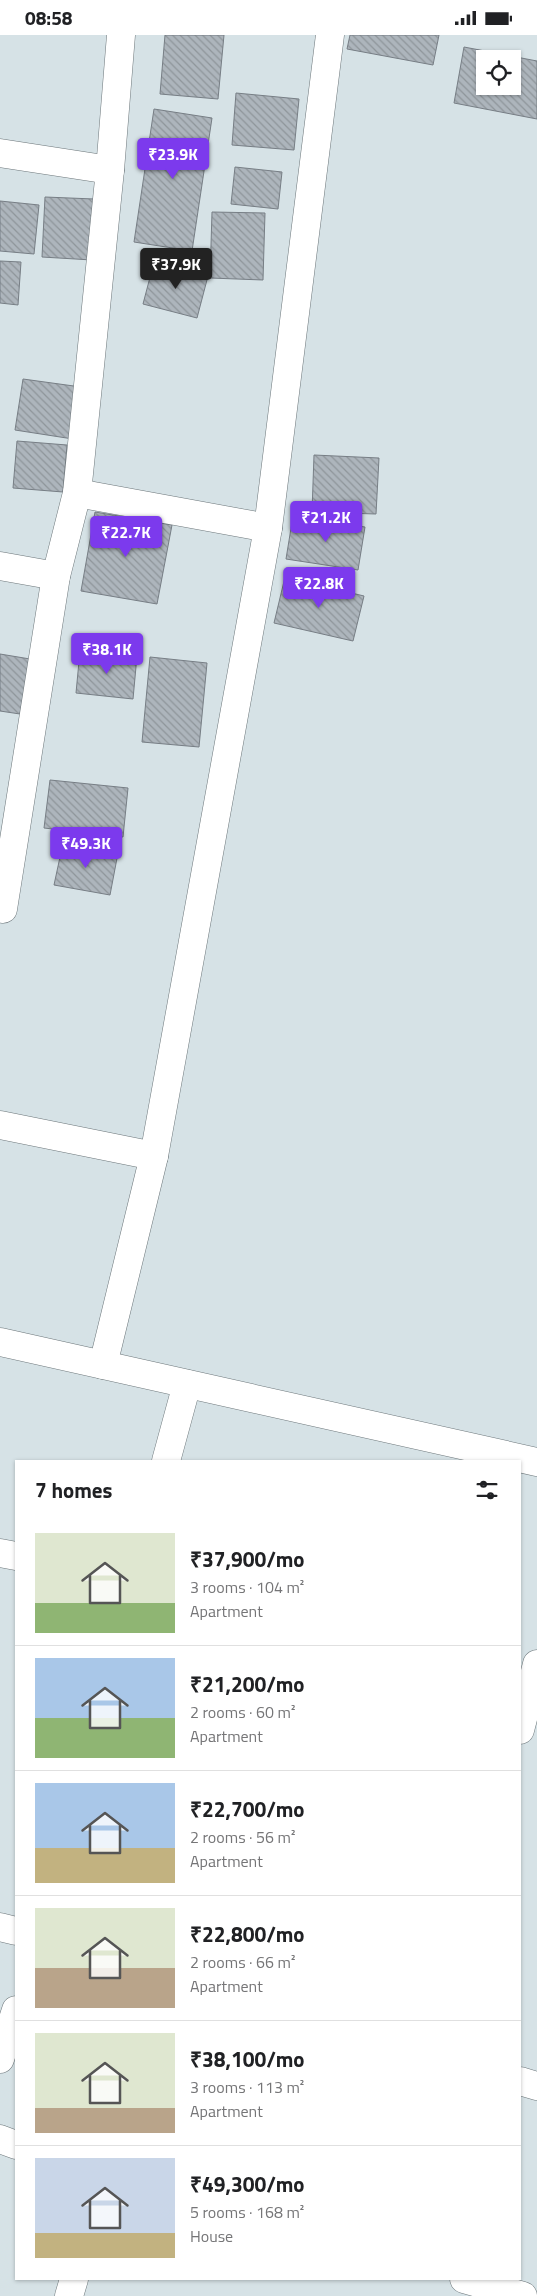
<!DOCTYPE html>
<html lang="en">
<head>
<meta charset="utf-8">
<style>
	:root { --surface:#fff; --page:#f2f2f2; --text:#202124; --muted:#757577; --line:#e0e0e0; --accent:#7c3aed }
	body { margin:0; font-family:"Titillium Web",sans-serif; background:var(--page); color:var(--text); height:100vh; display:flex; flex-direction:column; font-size:19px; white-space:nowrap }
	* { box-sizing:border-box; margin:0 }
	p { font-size:16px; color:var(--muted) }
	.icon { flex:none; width:28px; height:28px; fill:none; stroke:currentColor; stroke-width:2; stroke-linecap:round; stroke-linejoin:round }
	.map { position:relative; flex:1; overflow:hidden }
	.panel { position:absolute; left:15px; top:1425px; width:506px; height:820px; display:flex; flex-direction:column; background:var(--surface); border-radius:0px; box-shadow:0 1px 4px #0004 }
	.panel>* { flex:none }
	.controls { position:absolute; left:476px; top:15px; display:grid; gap:10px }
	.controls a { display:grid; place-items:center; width:45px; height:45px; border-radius:0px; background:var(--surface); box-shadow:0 1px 4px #0004; font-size:25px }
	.price { position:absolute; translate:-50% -42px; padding:0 11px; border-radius:5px; background:var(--accent); color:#fff; font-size:16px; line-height:32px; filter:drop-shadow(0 1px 2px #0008) }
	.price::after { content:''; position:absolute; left:50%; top:30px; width:15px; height:11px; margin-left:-8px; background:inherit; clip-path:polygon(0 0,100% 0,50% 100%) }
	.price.on { background:#222; color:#fff }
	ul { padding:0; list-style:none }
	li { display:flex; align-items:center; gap:15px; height:125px; padding:0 20px }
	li+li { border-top:1px solid var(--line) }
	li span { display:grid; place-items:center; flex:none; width:140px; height:100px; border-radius:0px; color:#555 }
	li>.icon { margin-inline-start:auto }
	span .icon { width:60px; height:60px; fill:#fffc; stroke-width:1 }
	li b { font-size:21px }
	h2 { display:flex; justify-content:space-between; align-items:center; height:60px; padding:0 20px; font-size:21px }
	.status { display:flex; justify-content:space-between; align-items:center; height:35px; padding:0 25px; background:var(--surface); direction:ltr }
	.status svg { height:14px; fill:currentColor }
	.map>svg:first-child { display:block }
	.building { fill:url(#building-back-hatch); stroke:#777e85; fill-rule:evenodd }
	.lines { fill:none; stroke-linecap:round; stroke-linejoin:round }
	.minor-casing { stroke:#6c767a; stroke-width:29 }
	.minor { stroke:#fff; stroke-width:28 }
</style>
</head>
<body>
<div class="status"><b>08:58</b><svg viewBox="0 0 49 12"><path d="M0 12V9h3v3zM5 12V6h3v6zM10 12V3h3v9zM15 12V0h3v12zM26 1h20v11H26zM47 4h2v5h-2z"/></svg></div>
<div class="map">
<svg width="537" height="2261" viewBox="0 0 537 2261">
	<defs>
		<pattern id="building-back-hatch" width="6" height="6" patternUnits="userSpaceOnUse" patternTransform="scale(1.25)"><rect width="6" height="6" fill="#adb5bc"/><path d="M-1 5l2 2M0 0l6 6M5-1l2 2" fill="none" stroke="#8e959a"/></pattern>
	</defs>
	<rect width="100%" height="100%" fill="#d6e2e6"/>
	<g class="building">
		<path d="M165 0H224L218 64 160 59Z"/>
		<path d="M350 0H439L433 30 347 14Z"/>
		<path d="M464 12 537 26V84L454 68ZM485 24H512V51H485Z"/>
		<path d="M236 58 299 64 294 115 232 110Z"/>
		<path d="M154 74 212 83 192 216 134 207Z"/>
		<path d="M235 132 282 137 278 174 231 169Z"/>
		<path d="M45 162 94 164 92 225 42 222Z"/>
		<path d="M0 166 39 170 34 219 0 216Z"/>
		<path d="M212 177 265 178 263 245 210 243Z"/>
		<path d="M0 226 21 227 18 270 0 268Z"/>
		<path d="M154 227 208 241 197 283 143 269Z"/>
		<path d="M23 344 81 352 73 404 15 395Z"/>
		<path d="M17 406 67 410 63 457 13 453Z"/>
		<path d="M314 420 379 423 376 479 312 477Z"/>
		<path d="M95 477 172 490 157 569 81 556Z"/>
		<path d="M293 481 365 492 358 535 286 524Z"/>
		<path d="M285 542 364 561 353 606 274 588Z"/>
		<path d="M80 616 137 621 133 664 76 658Z"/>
		<path d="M0 619 30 624 20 679 0 676Z"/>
		<path d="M150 622 207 628 199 712 142 707Z"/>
		<path d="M50 745 128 753 123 802 44 793Z"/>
		<path d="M63 808 118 818 110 860 54 850Z"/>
	</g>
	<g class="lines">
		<g class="minor-casing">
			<g id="minor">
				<path d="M0 118 110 135 77 458 56 541 3 874 0 873"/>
				<path d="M110 135 121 0"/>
				<path d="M77 458 268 493"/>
				<path d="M0 531 56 541"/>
				<path d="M0 1090 154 1121"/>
				<path d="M0 1307 537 1427"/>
				<path d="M103 1330 154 1121 268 493 330 0"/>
				<path d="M166 1426 187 1349"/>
				<path d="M0 1518 16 1521"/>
				<path d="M520 1695 537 1629"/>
				<path d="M0 1892 16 1896"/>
				<path d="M0 2024 16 1975"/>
				<path d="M520 2046 537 2051"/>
				<path d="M0 2104 16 2110"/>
				<path d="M464 2244 523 2261"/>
				<path d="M69 2261 74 2244"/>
			</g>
		</g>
		<use href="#minor" class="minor"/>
	</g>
</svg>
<div class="controls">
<a><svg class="icon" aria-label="locate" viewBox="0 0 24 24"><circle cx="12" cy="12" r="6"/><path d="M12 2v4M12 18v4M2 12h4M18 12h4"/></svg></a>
</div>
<b class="price" style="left:173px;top:145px">₹23.9K</b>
<b class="price on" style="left:176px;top:255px">₹37.9K</b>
<b class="price" style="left:326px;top:508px">₹21.2K</b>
<b class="price" style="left:126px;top:523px">₹22.7K</b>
<b class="price" style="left:319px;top:574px">₹22.8K</b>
<b class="price" style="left:107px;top:640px">₹38.1K</b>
<b class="price" style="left:86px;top:834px">₹49.3K</b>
<section class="panel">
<h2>7 homes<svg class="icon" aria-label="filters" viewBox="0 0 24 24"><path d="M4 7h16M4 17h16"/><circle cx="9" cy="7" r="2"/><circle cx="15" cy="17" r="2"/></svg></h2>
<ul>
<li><span style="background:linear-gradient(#dfe7d0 70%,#8fb573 0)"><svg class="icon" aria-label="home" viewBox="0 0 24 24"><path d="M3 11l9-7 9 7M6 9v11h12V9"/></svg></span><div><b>₹37,900/mo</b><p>3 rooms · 104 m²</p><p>Apartment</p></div></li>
<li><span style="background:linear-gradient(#a9c7e8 60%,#8fb573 0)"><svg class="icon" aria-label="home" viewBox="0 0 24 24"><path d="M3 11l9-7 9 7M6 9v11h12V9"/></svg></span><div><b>₹21,200/mo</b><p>2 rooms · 60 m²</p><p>Apartment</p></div></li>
<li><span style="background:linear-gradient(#a9c7e8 65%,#c2b280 0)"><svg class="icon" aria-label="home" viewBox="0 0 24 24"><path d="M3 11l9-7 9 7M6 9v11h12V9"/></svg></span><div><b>₹22,700/mo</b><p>2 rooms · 56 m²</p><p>Apartment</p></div></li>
<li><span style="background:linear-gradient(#dfe7d0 60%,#b9a48a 0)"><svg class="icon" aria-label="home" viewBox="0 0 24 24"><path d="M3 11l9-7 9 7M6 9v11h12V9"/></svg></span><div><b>₹22,800/mo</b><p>2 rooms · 66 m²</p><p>Apartment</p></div></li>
<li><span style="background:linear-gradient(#dfe7d0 75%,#b9a48a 0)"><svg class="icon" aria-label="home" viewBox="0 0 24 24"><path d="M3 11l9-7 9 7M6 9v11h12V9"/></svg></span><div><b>₹38,100/mo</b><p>3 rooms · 113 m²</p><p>Apartment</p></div></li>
<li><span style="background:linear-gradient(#c9d6e8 75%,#c2b280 0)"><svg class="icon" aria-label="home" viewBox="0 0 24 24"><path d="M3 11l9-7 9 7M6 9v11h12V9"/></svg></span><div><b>₹49,300/mo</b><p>5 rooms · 168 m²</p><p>House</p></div></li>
</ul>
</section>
</div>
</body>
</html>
